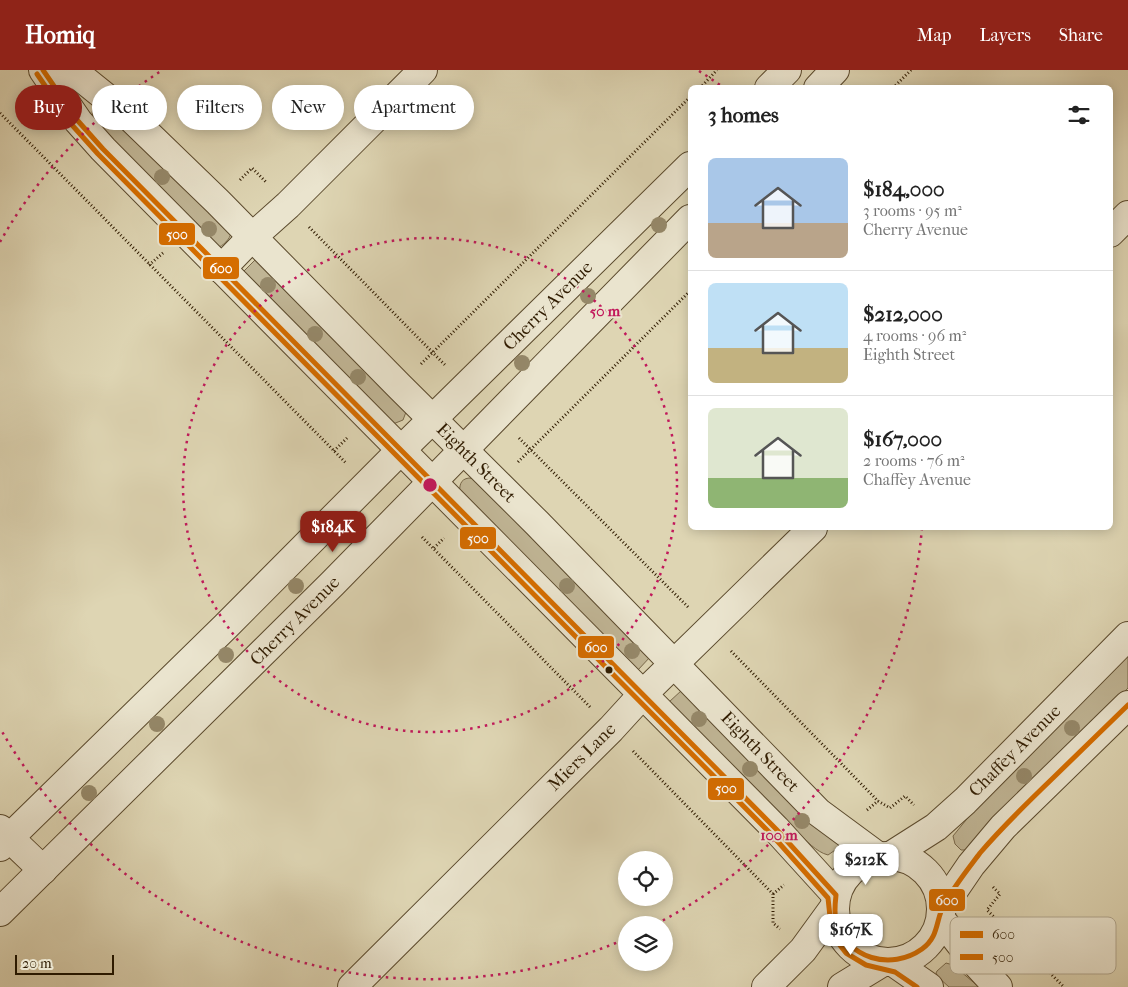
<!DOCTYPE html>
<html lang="en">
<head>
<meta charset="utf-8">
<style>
	:root { --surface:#fff; --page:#f2f2f2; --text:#222; --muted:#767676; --line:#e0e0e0; --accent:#8f2418 }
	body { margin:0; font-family:"IM FELL French Canon",serif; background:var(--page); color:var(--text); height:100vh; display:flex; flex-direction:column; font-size:19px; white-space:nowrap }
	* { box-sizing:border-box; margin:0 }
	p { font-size:16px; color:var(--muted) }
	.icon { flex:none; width:28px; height:28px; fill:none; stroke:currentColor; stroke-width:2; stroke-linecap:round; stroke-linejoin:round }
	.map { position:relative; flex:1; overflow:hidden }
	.details { position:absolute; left:688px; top:15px; width:425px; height:445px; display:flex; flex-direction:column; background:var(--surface); border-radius:8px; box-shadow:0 2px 12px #0003 }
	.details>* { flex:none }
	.banner { position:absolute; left:15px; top:15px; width:475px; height:45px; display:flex; gap:10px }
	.fabs { position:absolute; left:618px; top:781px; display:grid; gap:10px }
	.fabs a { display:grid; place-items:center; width:55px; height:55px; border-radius:50%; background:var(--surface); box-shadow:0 2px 12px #0003; font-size:25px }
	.scale { position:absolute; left:15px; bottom:12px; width:99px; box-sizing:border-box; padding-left:5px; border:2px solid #2f1b00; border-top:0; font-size:14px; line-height:18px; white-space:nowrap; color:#2f1b00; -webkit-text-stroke:4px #eae4ce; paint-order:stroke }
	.price { position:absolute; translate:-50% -42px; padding:0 11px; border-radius:10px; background:#fff; color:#222; font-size:16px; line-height:32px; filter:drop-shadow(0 1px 2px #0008) }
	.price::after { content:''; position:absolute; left:50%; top:30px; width:15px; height:11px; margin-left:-8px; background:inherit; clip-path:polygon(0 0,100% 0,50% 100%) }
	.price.current { background:var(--accent); color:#fff }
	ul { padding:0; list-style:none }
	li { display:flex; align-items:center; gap:15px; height:125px; padding:0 20px }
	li+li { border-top:1px solid var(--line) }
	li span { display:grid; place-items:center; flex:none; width:140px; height:100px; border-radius:8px; color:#555 }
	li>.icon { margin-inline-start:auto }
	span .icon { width:60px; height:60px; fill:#fffc; stroke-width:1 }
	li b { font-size:21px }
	h2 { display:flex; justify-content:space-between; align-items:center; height:60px; padding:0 20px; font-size:21px }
	.pill { padding:0 18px; border-radius:22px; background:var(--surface); box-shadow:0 2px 12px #0003; font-size:18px; line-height:45px }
	.pill.current { background:var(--accent); color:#fff }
	header { display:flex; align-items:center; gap:30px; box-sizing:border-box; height:70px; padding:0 25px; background:var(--accent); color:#fff }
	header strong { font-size:24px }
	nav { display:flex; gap:28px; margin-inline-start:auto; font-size:18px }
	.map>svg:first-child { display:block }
	.green { fill:#c0b595; stroke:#78684a }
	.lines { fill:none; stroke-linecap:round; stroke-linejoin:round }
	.minor-casing { stroke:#5b4a2d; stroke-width:30 }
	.path { stroke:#2f1b00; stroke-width:3; stroke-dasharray:1 2.5; stroke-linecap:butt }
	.minor { stroke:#eae4ce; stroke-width:28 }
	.bus-1-casing { stroke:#eae4ce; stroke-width:9 }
	.bus-2-casing { stroke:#eae4ce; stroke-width:9 }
	.bus-1 { stroke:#d56d00; stroke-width:5 }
	.bus-2 { stroke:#d56d00; stroke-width:5 }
	.tree { fill:#958869 }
	.ring { fill:none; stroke:#c2185b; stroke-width:2.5; stroke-dasharray:2.5 5 }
	.bus-dot { fill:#2f1b00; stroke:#eae4ce; stroke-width:2 }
	.labels { text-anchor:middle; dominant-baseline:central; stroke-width:4; stroke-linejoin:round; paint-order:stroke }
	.street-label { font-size:18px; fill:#2f1b00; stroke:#eae4ce }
	.key { fill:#eae4ce; stroke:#b2a890; stroke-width:1 }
	.key-label { font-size:14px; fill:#2f1b00 }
	.centre { fill:#c2185b; stroke:#eae4ce; stroke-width:2.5 }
	.ring-label { font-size:15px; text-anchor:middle; font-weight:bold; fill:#c2185b; stroke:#eae4ce; stroke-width:4; stroke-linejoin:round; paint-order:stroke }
	.line-badge { stroke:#eae4ce; stroke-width:2 }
	.badge-label { font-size:14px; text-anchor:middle; font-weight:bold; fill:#fff }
</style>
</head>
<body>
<header>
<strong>Homiq</strong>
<nav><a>Map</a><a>Layers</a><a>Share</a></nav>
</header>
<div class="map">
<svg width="1128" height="917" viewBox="0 0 1128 917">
	<rect width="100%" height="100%" fill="#ded5b3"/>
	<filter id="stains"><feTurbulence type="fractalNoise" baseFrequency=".004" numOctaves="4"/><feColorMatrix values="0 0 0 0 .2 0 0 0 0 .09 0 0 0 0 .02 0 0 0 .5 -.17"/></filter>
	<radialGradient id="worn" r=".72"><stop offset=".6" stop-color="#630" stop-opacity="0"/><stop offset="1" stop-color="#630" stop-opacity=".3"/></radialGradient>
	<g class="green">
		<path d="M94 38H97L105 42 231 163C230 169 223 176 217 178L94 50 92 42Z"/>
		<path d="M255 190H259L406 342 403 350 393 354 242 203Z"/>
		<path d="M469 408 475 409 651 586 637 601 460 425C459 416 460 409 469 408Z"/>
		<path d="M1128 582V618L1009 736 968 780H961L955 774 953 766 975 739Z"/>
		<path d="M682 620 841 776 828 785C816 782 806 770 797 762 752 722 711 676 669 632Z"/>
		<path d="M946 893 953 895 979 917H949L938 907 936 903 937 901Z"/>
	</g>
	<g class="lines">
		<g class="minor-casing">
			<g id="minor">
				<path d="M43 0 78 51 103 79 776 759 836 825"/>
				<path d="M72 0 129 46 218 132 399 316 537 453 818 742 879 787"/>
				<path d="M769 18 787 0"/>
				<path d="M818 18 835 0"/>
				<path d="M1110 163 1128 145"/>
				<path d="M221 199 251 168 288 135 423 0"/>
				<path d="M0 759 43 800"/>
				<path d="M0 777 226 556 401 380 690 96"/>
				<path d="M892 785 936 757 965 731 1128 566"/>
				<circle cx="888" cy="839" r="53"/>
				<path d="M941 839 971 795 1003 757 1128 635"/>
				<path d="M0 842 332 514 690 149"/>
				<path d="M941 849 972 889 998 917"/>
				<path d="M893 892 929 917"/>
				<path d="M352 917 611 659 643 624 813 458"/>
				<path d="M766 917 803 880 835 836"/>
				<path d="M842 917 883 892"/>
			</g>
		</g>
		<g class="path">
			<path d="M700 18 717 0"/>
			<path d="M893 18 911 0"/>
			<path d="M0 43 346 393"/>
			<path d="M240 110 252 98 267 113"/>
			<path d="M309 157 445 295"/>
			<path d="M149 195 163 183"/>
			<path d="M421 294 690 27"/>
			<path d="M519 368 688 537"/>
			<path d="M334 381 347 368"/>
			<path d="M518 392 690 221"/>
			<path d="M422 467 590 637"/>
			<path d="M434 478 444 468"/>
			<path d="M731 581 878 731 890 738 905 726 914 735"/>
			<path d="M633 681 773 824V853L780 859"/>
			<path d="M867 740 878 731"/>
			<path d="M993 817 1000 824 987 840 1064 917"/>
			<path d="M773 824 784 815"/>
			<path d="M994 867 1004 857"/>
		</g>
		<use href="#minor" class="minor"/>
		<g class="bus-1-casing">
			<path id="bus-1" d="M43 0 78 51 103 79 776 759 836 825C835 834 834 843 836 851 847 889 891 901 922 879 940 866 935 849 945 833 955 815 968 799 980 783 1003 756 1029 731 1054 707 1079 683 1103 659 1128 635"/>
		</g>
		<g class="bus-2-casing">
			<path id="bus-2" d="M37 4 72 55 98 84 771 764 828 828 831 856 839 874 846 883 866 895 895 902 917 917"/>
		</g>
		<use href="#bus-1" class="bus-1"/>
		<use href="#bus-2" class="bus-2"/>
	</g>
	<g class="tree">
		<circle cx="162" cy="107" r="8"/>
		<circle cx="659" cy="155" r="8"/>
		<circle cx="209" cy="159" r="8"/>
		<circle cx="268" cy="215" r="8"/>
		<circle cx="588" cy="226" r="8"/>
		<circle cx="315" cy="264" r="8"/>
		<circle cx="522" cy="293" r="8"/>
		<circle cx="358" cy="307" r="8"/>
		<circle cx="347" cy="465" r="8"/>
		<circle cx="296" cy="516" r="8"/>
		<circle cx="567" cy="516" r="8"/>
		<circle cx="632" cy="581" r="8"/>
		<circle cx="226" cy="585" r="8"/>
		<circle cx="699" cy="649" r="8"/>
		<circle cx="157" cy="654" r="8"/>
		<circle cx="1072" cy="658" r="8"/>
		<circle cx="750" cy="699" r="8"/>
		<circle cx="1024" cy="706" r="8"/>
		<circle cx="89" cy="723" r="8"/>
		<circle cx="802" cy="751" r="8"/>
	</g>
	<g class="ring">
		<circle cx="430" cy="415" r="247"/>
		<path d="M922 458A494 494 0 0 1 658 853M623 870A494 494 0 0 1 0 658M0 172A494 494 0 0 1 161 1M699 1A494 494 0 0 1 720 15"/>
	</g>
	<circle class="bus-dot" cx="609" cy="600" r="4.5"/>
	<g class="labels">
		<g class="street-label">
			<text transform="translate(548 236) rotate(-45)">Cherry Avenue</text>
			<text transform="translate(476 393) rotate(45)">Eighth Street</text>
			<text transform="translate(295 551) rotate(-45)">Cherry Avenue</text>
			<text transform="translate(1015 681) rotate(-45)">Chaffey Avenue</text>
			<text transform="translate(760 682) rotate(46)">Eighth Street</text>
			<text transform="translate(582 687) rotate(-45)">Miers Lane</text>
		</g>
	</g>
	<rect x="950" y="847" width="166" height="57" rx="8" class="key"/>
	<rect x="960" y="861" width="23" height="7" fill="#d56d00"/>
	<rect x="960" y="884" width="23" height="6" fill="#d56d00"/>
	<g class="key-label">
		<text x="992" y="869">600</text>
		<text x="992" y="892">500</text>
	</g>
	<circle cx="430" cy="415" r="8" class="centre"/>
	<g class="ring-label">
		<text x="605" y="246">50 m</text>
		<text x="779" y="770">100 m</text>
	</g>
	<g class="line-badge">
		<rect x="158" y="152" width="38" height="24" rx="5" fill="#d56d00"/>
		<rect x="202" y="186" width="38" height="24" rx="5" fill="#d56d00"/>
		<rect x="459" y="456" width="38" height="24" rx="5" fill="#d56d00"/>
		<rect x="577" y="565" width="38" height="24" rx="5" fill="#d56d00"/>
		<rect x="707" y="707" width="38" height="24" rx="5" fill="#d56d00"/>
		<rect x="928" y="818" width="38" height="24" rx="5" fill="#d56d00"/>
	</g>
	<g class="badge-label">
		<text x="177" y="169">500</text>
		<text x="221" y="203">600</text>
		<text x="478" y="473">500</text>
		<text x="596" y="582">600</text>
		<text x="726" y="723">500</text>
		<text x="947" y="835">600</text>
	</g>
	<rect width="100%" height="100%" filter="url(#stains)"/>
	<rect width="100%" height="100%" fill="url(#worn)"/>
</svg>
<div class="fabs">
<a><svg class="icon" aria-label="locate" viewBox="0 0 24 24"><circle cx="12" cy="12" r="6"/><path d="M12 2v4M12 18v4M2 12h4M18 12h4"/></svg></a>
<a><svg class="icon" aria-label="layers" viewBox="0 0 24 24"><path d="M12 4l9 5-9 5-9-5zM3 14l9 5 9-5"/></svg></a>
</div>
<div class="scale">20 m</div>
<b class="price current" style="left:333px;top:483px">$184K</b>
<b class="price" style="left:866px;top:816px">$212K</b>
<b class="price" style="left:851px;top:886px">$167K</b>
<div class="banner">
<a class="pill current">Buy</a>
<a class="pill">Rent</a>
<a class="pill">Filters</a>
<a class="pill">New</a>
<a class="pill">Apartment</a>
</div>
<section class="details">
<h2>3 homes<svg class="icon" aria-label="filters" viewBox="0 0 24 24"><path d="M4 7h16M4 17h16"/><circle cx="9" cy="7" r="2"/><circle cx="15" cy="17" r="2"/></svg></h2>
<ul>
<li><span style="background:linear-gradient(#a9c7e8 65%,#b9a48a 0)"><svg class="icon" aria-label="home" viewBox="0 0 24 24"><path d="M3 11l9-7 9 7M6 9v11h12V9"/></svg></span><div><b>$184,000</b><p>3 rooms · 95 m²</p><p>Cherry Avenue</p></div></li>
<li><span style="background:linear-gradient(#bfe0f5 65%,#c2b280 0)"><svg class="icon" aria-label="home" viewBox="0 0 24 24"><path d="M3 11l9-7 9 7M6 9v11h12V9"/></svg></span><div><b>$212,000</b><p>4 rooms · 96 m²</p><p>Eighth Street</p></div></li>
<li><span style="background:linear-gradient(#dfe7d0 70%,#8fb573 0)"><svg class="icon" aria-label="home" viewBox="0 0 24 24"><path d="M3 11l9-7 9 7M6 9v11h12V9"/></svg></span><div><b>$167,000</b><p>2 rooms · 76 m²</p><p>Chaffey Avenue</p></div></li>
</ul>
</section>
</div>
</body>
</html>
